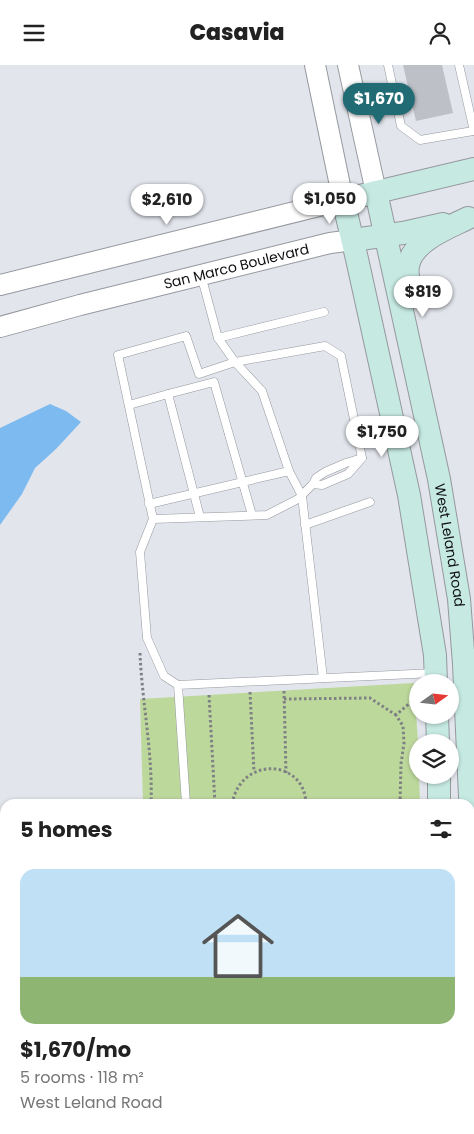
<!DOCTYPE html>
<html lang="en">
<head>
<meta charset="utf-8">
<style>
	:root { --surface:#fff; --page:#f6f6f6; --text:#222; --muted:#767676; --line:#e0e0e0; --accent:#216b75 }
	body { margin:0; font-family:Poppins,sans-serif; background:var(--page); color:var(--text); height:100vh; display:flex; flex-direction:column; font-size:19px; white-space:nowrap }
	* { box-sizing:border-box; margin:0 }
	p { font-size:16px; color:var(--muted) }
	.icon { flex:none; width:28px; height:28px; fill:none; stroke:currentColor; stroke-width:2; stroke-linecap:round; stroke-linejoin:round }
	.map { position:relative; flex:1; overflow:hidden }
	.panel { position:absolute; left:0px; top:734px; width:475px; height:336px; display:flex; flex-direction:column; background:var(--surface); border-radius:15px 15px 0 0; box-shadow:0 1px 4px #0004 }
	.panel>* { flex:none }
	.needle { width:32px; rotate:75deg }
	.controls { position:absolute; left:409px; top:609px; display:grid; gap:10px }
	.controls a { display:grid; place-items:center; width:50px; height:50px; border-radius:50%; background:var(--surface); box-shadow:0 1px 4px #0004; font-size:25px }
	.price { position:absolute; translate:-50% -42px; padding:0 11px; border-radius:18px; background:#fff; color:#222; font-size:16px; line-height:32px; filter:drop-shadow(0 1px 2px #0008) }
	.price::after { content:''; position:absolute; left:50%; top:30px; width:15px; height:11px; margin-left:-8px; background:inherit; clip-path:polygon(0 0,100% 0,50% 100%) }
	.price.active { background:var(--accent); color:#fff }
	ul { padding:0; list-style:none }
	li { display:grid; align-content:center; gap:10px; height:265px; padding:0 20px }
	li+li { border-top:1px solid var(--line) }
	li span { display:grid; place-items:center; height:155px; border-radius:15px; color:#555 }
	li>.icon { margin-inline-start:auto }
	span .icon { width:90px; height:90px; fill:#fffc; stroke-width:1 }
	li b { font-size:21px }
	h2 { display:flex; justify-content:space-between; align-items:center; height:60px; padding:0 20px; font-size:21px }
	header { display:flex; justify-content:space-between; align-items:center; height:65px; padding:0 20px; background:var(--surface); font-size:22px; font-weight:800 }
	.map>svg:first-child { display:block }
	.green { fill:#bdd89b }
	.water { fill:#7dbaf0 }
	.building { fill:#bdc1c7 }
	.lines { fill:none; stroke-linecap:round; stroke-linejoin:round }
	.service-casing { stroke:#95989e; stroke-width:9 }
	.minor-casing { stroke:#95989e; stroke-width:18 }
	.tertiary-casing { stroke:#95989e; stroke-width:22 }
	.secondary-casing { stroke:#95989e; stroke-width:24 }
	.path { stroke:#7f8185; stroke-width:3; stroke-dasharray:2.5 2.5; stroke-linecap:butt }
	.service { stroke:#fff; stroke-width:8 }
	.minor { stroke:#fff; stroke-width:16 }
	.tertiary { stroke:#fff; stroke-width:20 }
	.secondary { stroke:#c6eae2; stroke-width:22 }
	.labels { text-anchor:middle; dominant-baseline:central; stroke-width:4; stroke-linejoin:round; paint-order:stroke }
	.street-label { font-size:14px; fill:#0f1012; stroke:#e2e5ec }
</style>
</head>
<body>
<header><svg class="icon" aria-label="menu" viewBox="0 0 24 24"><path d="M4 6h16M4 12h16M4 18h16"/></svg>Casavia<svg class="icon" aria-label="person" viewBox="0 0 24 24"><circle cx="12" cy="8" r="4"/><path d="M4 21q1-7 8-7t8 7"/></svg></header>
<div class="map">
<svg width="474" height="1069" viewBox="0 0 474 1069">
	<rect width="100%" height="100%" fill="#e2e5ec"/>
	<path class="green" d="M414 618 418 677V710H419L420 739H143L140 634Z"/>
	<path class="water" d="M50 339 66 346 81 357 56 384 35 403 22 429 0 460V363Z"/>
	<path class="building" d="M403 0H442L453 48 416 56Z"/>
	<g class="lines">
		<g class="service-casing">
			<g id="service">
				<path d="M388 0 401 61 420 75 473 66"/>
				<path d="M459 0 474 66"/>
				<path d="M201 210 218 273"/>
				<path d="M168 329 214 317 252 450"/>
				<path d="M129 340 168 329 200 452"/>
				<path d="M149 439 289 406"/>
				<path d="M153 454 267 450 298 434 313 419 316 413 325 407 346 398 362 393"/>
				<path d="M305 460 370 437"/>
				<path d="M323 613 302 431 289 406 262 326 235 297 218 273 324 247"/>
				<path d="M178 620 164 611 147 573 140 487 153 454 118 290 186 271 199 309 235 297 325 281 341 291 362 393 348 409 322 420 313 419"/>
				<path d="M186 739 178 620 434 608"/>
			</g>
		</g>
		<g class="minor-casing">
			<g id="minor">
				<path d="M470 1021H474"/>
				<path d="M470 1047H474"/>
			</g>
		</g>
		<g class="tertiary-casing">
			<g id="tertiary">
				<path d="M348 0 376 127"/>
				<path d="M0 220 343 135 315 0"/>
				<path id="s1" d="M0 262 80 240 330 178 353 175"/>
			</g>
		</g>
		<g class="secondary-casing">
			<g id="secondary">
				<path id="s2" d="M376 127 439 414 459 534 464 599 474 820"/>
				<path d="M353 175 403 168 443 159"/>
				<path d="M412 228C410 220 406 210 408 201 412 176 448 163 468 153"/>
				<path d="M436 618 435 590 409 430 357 194 343 135 474 104"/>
				<path d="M437 650 438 678"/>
				<path d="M439 710V739"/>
				<path d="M454 1065V1069"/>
			</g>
		</g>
		<g class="path">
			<path d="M140 588C142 638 153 688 151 739"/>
			<path d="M284 626 286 708"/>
			<path d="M250 627 254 707"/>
			<path d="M209 630 215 739"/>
			<path d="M284 634 370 633 396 650"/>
			<path d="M232 739C241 690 305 694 306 739"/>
			<path d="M400 739 401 699 404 678 403 661 396 650 418 631"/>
		</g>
		<use href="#service" class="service"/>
		<use href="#minor" class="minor"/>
		<use href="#tertiary" class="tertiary"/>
		<use href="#secondary" class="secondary"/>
	</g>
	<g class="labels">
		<g class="street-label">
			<text stroke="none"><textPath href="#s1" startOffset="244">San Marco Boulevard</textPath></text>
			<text stroke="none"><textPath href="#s2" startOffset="361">West Leland Road</textPath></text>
		</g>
	</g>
</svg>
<div class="controls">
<a><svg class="needle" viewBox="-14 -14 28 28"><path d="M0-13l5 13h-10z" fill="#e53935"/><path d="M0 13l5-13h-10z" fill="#767676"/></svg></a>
<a><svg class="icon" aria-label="layers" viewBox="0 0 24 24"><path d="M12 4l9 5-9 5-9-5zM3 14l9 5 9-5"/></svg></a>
</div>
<b class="price active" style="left:379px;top:60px">$1,670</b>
<b class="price" style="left:330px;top:160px">$1,050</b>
<b class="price" style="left:167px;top:161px">$2,610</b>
<b class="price" style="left:423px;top:253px">$819</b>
<b class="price" style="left:382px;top:393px">$1,750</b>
<section class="panel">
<h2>5 homes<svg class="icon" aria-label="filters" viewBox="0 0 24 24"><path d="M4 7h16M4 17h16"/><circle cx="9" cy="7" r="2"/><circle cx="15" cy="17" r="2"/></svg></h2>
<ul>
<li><span style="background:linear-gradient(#bfe0f5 70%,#8fb573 0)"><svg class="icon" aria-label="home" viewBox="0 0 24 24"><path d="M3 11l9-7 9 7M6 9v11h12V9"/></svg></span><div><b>$1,670/mo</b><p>5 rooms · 118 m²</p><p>West Leland Road</p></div></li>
</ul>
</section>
</div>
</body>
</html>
